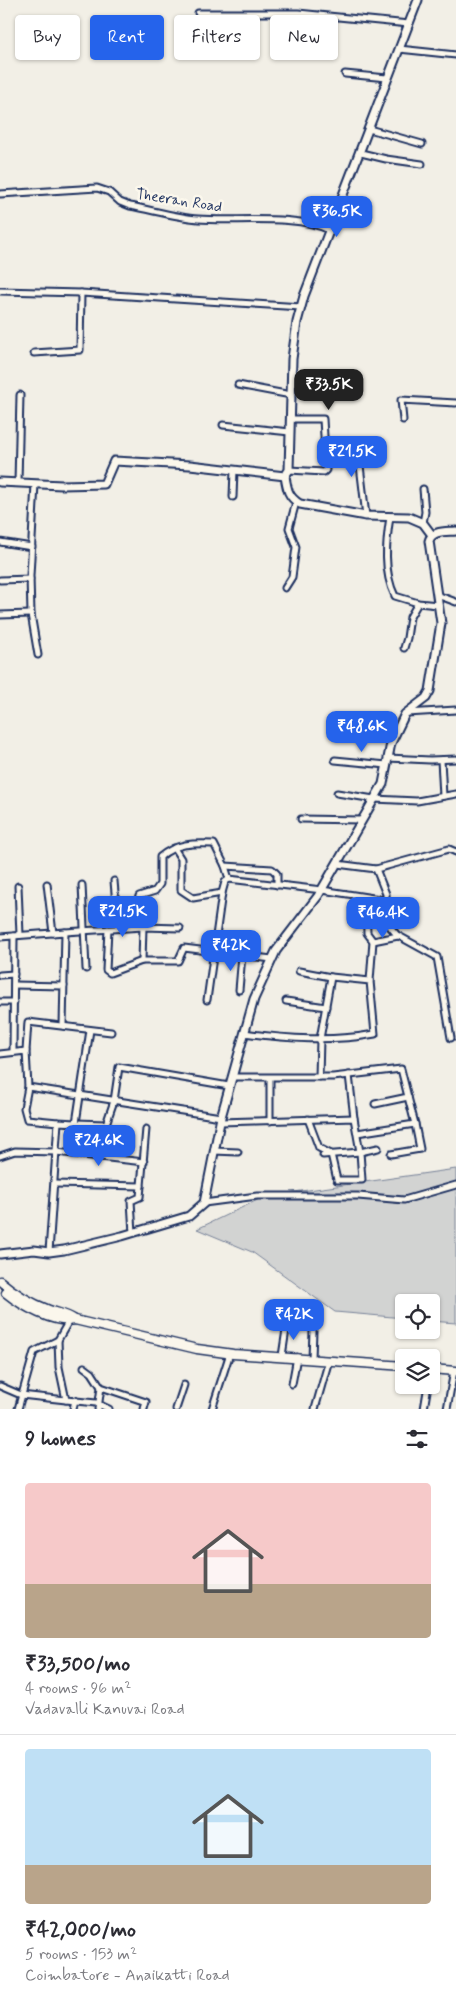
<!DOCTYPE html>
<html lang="en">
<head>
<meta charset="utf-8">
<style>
	:root { --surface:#fff; --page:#f2f2f3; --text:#2b2b33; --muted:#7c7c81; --line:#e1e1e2; --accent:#2563eb }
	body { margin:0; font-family:Mynerve,sans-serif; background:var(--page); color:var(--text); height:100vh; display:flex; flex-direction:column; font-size:19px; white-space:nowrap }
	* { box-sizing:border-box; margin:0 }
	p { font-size:16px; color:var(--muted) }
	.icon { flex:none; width:28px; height:28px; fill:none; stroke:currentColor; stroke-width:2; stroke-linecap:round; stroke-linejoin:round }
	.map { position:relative; height:1409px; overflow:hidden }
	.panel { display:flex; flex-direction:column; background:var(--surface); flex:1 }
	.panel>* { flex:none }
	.hud { position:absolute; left:15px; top:15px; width:426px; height:45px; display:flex; gap:10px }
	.fabs { position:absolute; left:395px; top:1294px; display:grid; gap:10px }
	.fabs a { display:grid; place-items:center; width:45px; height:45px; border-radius:5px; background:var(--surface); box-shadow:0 1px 4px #0004; font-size:25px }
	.price { position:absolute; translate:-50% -42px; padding:0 11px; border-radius:10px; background:var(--accent); color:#fff; font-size:16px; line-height:32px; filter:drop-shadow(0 1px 2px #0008) }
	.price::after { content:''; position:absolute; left:50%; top:30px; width:15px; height:11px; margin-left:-8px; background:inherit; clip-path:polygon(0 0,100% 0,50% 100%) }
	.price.active { background:#222; color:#fff }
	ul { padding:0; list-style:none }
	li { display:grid; align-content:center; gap:10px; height:265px; padding:0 25px }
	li+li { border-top:1px solid var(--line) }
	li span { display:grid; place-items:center; height:155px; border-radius:5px; color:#555 }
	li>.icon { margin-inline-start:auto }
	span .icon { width:90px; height:90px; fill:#fffc; stroke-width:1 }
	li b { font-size:21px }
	h2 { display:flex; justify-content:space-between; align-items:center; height:60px; padding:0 25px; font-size:21px }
	.pill { padding:0 18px; border-radius:5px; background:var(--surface); box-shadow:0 1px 4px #0004; font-size:18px; line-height:45px }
	.pill.active { background:var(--accent); color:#fff }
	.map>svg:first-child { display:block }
	.green { fill:#d2d3d2; stroke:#768198 }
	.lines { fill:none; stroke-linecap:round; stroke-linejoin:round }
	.street-casing { stroke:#1b2f5e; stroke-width:9 }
	.secondary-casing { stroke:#1b2f5e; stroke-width:11 }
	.primary-casing { stroke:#1b2f5e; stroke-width:11 }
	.street { stroke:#fbf7ec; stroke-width:5 }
	.secondary { stroke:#fbf7ec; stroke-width:7 }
	.primary { stroke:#fbf7ec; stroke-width:8 }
	.labels { text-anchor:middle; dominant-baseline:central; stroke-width:5; stroke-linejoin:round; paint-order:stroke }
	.street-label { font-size:15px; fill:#1b2f5e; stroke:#fbf7ec }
</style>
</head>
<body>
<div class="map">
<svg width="456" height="1409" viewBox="0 0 456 1409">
	<rect width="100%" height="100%" fill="#f2efe6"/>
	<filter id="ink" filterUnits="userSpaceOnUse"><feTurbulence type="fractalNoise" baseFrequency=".02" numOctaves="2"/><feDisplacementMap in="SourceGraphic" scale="10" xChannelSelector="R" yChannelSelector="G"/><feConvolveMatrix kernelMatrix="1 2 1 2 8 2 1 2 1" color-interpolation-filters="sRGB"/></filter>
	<g filter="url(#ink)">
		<path class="green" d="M456 1169V1323L431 1321V1302H404V1318L335 1312 252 1252 197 1229 266 1196Z"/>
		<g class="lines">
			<g class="street-casing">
				<g id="street">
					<path d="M198 13H298L409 24"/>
					<path d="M399 49 456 55"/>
					<path d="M345 74 387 78"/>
					<path d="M369 129 422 144"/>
					<path d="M361 153 386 159 422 164"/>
					<path d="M0 194 97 188 109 192 120 202 130 206C152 210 175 217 198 219 235 222 297 214 329 230"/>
					<path d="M0 291 81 293 301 307"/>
					<path d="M34 353 80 350 81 293"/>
					<path d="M238 385 291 395"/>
					<path d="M403 420 401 400 456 403"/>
					<path d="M223 425 290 432"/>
					<path d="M326 451 359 457 366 516"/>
					<path d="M289 470 324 472 326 470 323 419H290"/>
					<path d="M18 483 20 395"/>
					<path d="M35 484 30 576 31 614 38 655"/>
					<path d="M423 489 425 512 423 523"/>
					<path d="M233 497 234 470"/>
					<path d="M390 517C386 542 383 572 395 596L418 603 438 605"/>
					<path d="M0 542 32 547"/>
					<path d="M0 580 30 579"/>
					<path d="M285 588 292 577 296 547 289 528 296 502"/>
					<path d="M437 595 456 602"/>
					<path d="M0 615 31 614"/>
					<path d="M404 648 407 638 410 617 418 603"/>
					<path d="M407 713 456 710"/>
					<path d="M388 758 430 760 456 759"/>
					<path d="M335 760 387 765"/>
					<path d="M441 760 443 796"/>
					<path d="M337 793 374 799 417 801 456 794"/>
					<path d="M301 819 361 820"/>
					<path d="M174 848 181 859V890L193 898 222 893"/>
					<path d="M337 864 376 869 449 849 456 852"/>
					<path d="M225 866 272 869 277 874V885"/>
					<path d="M376 869 386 894 387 923 397 935 437 957 451 1038"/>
					<path d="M114 881 118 928"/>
					<path d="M47 884 53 933"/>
					<path d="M82 885 86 969"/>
					<path d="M18 886 20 935"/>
					<path d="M366 898 367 933 373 941 370 981"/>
					<path d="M132 927 139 896 155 891 160 884V857C176 843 193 843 214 844L225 866 229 879"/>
					<path d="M108 929 106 970 110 973 142 961H178L184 948 272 959"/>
					<path d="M65 932 143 927 180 928"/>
					<path d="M0 937 65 932 63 1026"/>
					<path d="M373 941 398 936"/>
					<path d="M142 961 143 927"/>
					<path d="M299 971 331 977"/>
					<path d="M0 975 14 974"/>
					<path d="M14 985 64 986"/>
					<path d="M239 990 242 955"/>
					<path d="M207 1000 222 893 225 882 229 879 322 890 386 900"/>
					<path d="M286 1001 326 1007"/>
					<path d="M0 1002H14"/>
					<path d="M244 1033C288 1039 331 1042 375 1034L370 981 331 977 320 1039 319 1077"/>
					<path d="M26 1051 28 1022 111 1032"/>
					<path d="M13 1052 14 936"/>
					<path d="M0 1054 26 1051 28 1087 221 1117"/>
					<path d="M349 1075 354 1118"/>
					<path d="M232 1077H333L401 1069 408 1097 375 1104"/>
					<path d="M270 1078V1121"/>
					<path d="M28 1087 24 1108 27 1119 58 1122"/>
					<path d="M408 1097 415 1124"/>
					<path d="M308 1119 319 1148 331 1154 337 1180H362L360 1152 378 1148"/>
					<path d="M220 1122 354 1118 360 1152 323 1155"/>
					<path d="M76 1123 106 1124 114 1101 119 1067 229 1086"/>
					<path d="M357 1133 415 1124 420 1149 391 1154"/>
					<path d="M214 1151 238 1152"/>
					<path d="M0 1156 15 1151 56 1152 144 1162"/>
					<path d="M55 1184 141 1186"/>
					<path d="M204 1203 257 1196H358L404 1200 456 1185"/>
					<path d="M133 1233 131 1201 140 1197 146 1129"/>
					<path d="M49 1252 58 1122 76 1123 90 1030"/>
					<path d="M70 1319 58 1340 59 1367 66 1400 96 1403 109 1409"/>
					<path d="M282 1356 287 1323"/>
					<path d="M312 1358 313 1331"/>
					<path d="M84 1367 92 1373 101 1387 98 1409"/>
					<path d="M292 1384 297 1357"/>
					<path d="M0 1386 21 1395 66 1400"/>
					<path d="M101 1387 146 1402 144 1409"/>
					<path d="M18 1409 34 1352 58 1340"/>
					<path d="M73 1409 75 1400"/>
					<path d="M176 1409 184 1385"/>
					<path d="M212 1409 230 1353"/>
					<path d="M315 1409 329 1360"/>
					<path d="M424 1409 428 1385"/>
					<path d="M447 1409 454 1371"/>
				</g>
			</g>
			<g class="secondary-casing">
				<g id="secondary">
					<path d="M285 476 289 470 292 359 297 322 304 296 418 0"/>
					<path d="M285 476C287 489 288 497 300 504L366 516 409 517 423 523 432 535"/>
					<path d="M0 482 62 485 104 484 114 461 190 465 285 476"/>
					<path d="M0 1254 34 1250 49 1252 64 1250 122 1236 189 1216 204 1203 221 1117 254 999 276 951 318 896 383 784 391 743 405 714 426 698 430 691 441 623 429 541C432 530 446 532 456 531"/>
				</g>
			</g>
			<g class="primary-casing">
				<g id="primary">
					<path d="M0 1281C14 1293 31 1303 49 1310 57 1313 67 1314 75 1320L197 1349 233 1354 404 1366"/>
					<path d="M6 1293C22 1306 54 1324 75 1320"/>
					<path d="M431 1369 456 1371"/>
				</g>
			</g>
			<use href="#street" class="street"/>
			<use href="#secondary" class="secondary"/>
			<use href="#primary" class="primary"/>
		</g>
	</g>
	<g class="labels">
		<g class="street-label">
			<text transform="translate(179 201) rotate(9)">Theeran Road</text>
		</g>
	</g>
</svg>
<div class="fabs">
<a><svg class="icon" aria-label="locate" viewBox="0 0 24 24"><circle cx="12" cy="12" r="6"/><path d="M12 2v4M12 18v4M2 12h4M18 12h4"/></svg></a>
<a><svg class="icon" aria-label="layers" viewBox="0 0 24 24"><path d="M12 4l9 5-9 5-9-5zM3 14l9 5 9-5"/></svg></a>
</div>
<b class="price" style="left:337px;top:238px">₹36.5K</b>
<b class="price active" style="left:329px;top:411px">₹33.5K</b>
<b class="price" style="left:352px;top:478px">₹21.5K</b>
<b class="price" style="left:362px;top:753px">₹48.6K</b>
<b class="price" style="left:123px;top:938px">₹21.5K</b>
<b class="price" style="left:383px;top:939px">₹46.4K</b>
<b class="price" style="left:231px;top:972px">₹42K</b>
<b class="price" style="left:99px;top:1167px">₹24.6K</b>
<b class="price" style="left:294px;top:1341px">₹42K</b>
<div class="hud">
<a class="pill">Buy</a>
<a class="pill active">Rent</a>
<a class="pill">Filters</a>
<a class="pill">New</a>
</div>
</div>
<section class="panel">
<h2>9 homes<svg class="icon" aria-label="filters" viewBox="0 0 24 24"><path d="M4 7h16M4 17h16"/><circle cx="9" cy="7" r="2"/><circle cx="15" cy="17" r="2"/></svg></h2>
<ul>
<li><span style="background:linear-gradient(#f6c9c9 65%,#b9a48a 0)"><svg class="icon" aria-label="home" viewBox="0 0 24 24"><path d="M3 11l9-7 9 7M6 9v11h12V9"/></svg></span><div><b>₹33,500/mo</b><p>4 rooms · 96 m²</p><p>Vadavalli Kanuvai Road</p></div></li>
<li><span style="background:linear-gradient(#bfe0f5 75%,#b9a48a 0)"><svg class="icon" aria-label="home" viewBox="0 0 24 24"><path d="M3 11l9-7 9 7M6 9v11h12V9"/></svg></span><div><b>₹42,000/mo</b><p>5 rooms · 153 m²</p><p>Coimbatore - Anaikatti Road</p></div></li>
</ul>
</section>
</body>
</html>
